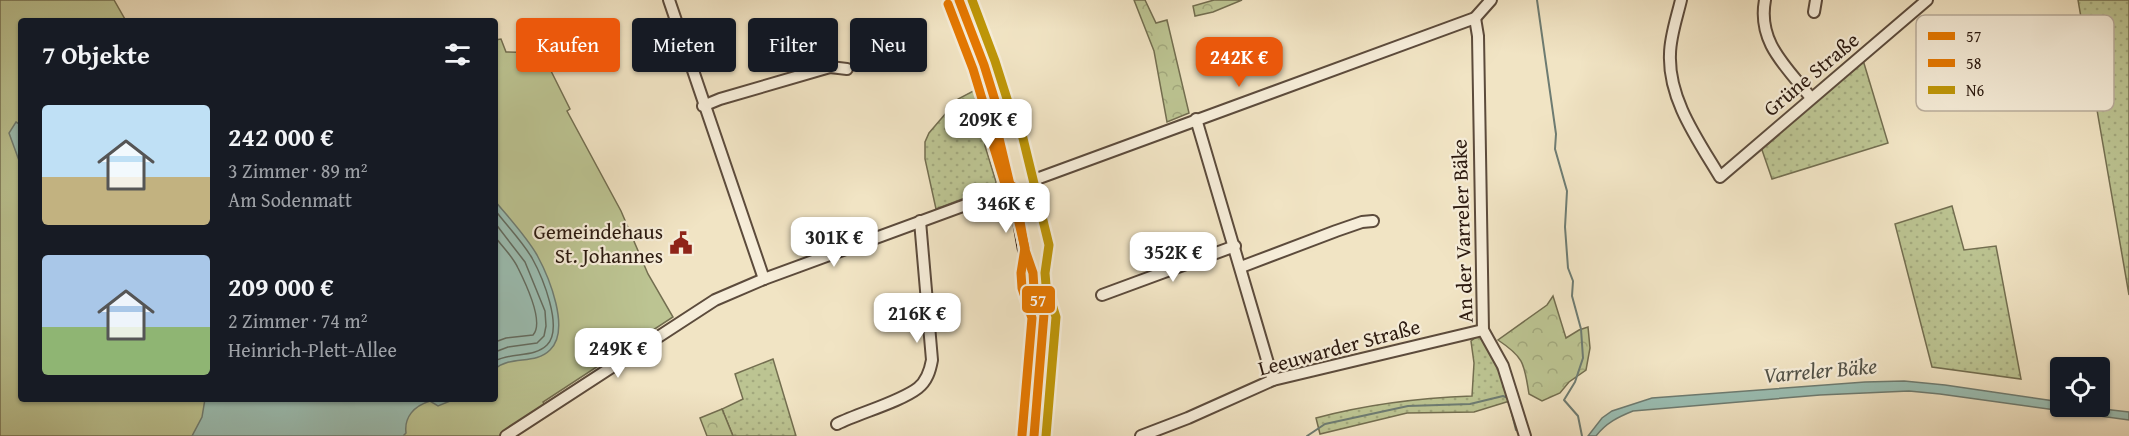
<!DOCTYPE html>
<html lang="de">
<head>
<meta charset="utf-8">
<style>
	:root { --surface:#171b24; --page:#242831; --text:#f1f3f6; --muted:#9ea1a6; --accent:#ea580c }
	body { margin:0; font-family:"Gentium Book Plus",serif; background:var(--page); color:var(--text); height:100vh; display:flex; flex-direction:column; font-size:22px; white-space:nowrap }
	* { box-sizing:border-box; margin:0 }
	p { font-size:20px; color:var(--muted) }
	.icon { flex:none; width:33px; height:33px; fill:none; stroke:currentColor; stroke-width:2; stroke-linecap:round; stroke-linejoin:round }
	.map { position:relative; flex:1; overflow:hidden }
	.side { position:absolute; left:18px; top:18px; width:480px; height:384px; display:flex; flex-direction:column; background:var(--surface); border-radius:6px; box-shadow:0 2px 4px #0004 }
	.side>* { flex:none }
	.banner { position:absolute; left:516px; top:18px; width:570px; height:54px; display:flex; gap:12px }
	.buttons { position:absolute; left:2050px; top:357px; display:grid; gap:12px }
	.buttons a { display:grid; place-items:center; width:60px; height:60px; border-radius:6px; background:var(--surface); box-shadow:0 2px 4px #0004; font-size:30px }
	.price { position:absolute; translate:-50% -51px; padding:0 14px; border-radius:12px; background:#fff; color:#222; font-size:20px; line-height:39px; filter:drop-shadow(0 2px 3px #0008) }
	.price::after { content:''; position:absolute; left:50%; top:36px; width:18px; height:14px; margin-left:-9px; background:inherit; clip-path:polygon(0 0,100% 0,50% 100%) }
	.price.on { background:var(--accent); color:#fff }
	ul { padding:0; list-style:none }
	li { display:flex; align-items:center; gap:18px; height:150px; padding:0 24px }
	li span { display:grid; place-items:center; flex:none; width:168px; height:120px; border-radius:6px; color:#555 }
	li>.icon { margin-inline-start:auto }
	span .icon { width:72px; height:72px; fill:#fffc; stroke-width:1 }
	li b { font-size:26px }
	h2 { display:flex; justify-content:space-between; align-items:center; height:72px; padding:0 24px; font-size:26px }
	.pill { padding:0 21px; border-radius:6px; background:var(--surface); box-shadow:0 2px 4px #0004; font-size:21px; line-height:54px }
	.pill.on { background:var(--accent); color:#fff }
	.map>svg:first-child { display:block }
	.grass { fill:url(#grass-dots); stroke:#736e50; stroke-width:1.5 }
	.forest { fill:url(#forest-crowns); stroke:#736e50; stroke-width:1.5 }
	.green { fill:#bcc492; stroke:#736e50; stroke-width:1.5 }
	.water { fill:#9bbfb4; stroke:#6e7c72; stroke-width:1.5 }
	.lines { fill:none; stroke-linecap:round; stroke-linejoin:round }
	.shore { stroke:#626c61; stroke-width:1.5 }
	.stream { stroke:#6e7c72; stroke-width:2 }
	.minor-casing { stroke:#5c4b3c; stroke-width:14 }
	.major-casing { stroke:#2a180e; stroke-width:16 }
	.minor { stroke:#f6edd9; stroke-width:10 }
	.major { stroke:#f1e4c4; stroke-width:14 }
	.bus-1-casing { stroke:#f6edd9; stroke-width:14 }
	.bus-2-casing { stroke:#f6edd9; stroke-width:14 }
	.bus-3-casing { stroke:#f6edd9; stroke-width:14 }
	.bus-1 { stroke:#e57801; stroke-width:9 }
	.bus-2 { stroke:#e57801; stroke-width:9 }
	.bus-3 { stroke:#be9608; stroke-width:9 }
	.labels { text-anchor:middle; dominant-baseline:central; stroke-width:4.5; stroke-linejoin:round; paint-order:stroke }
	.street-label { font-size:21px; fill:#2a180e; stroke:#f6edd9 }
	.poi-label { font-size:21px; fill:#2a180e; stroke:#f6edd9; text-anchor:end }
	.water-label { font-size:22px; font-style:italic; fill:#525248; stroke:#f6edd9 }
	.key { fill:#f6edd9; stroke:#b9ad9c; stroke-width:1.5 }
	.key-label { font-size:16px; fill:#2a180e }
	.line-badge { stroke:#f6edd9; stroke-width:2 }
	.badge-label { font-size:16px; text-anchor:middle; font-weight:bold; fill:#fff }
</style>
</head>
<body>
<div class="map">
<svg width="2129" height="436" viewBox="0 0 2129 436">
	<defs>
		<pattern id="grass-dots" width="8" height="8" patternUnits="userSpaceOnUse" patternTransform="scale(1.5)"><rect width="8" height="8" fill="#bcc492"/><path d="M2 2h.1M6 6h.1" fill="none" stroke="#a2a87d" stroke-width="1.8" stroke-linecap="round"/></pattern>
		<pattern id="forest-crowns" width="20" height="18" patternUnits="userSpaceOnUse" patternTransform="scale(1.5)"><rect width="20" height="18" fill="#bcc492"/><path d="M2 6a3 3 0 1 1 6 0M12 15a3 3 0 1 1 6 0" fill="none" stroke="#a2a87d"/></pattern>
	</defs>
	<rect width="100%" height="100%" fill="#f1e4c4"/>
	<filter id="stains"><feTurbulence type="fractalNoise" baseFrequency=".00333" numOctaves="4"/><feColorMatrix values="0 0 0 0 .2 0 0 0 0 .09 0 0 0 0 .02 0 0 0 .5 -.17"/></filter>
	<radialGradient id="worn" r=".72"><stop offset=".6" stop-color="#630" stop-opacity="0"/><stop offset="1" stop-color="#630" stop-opacity=".3"/></radialGradient>
	<g class="grass">
		<path d="M2078 0H2129V295Z"/>
		<path d="M1863 60 1888 143 1772 179 1761 147Z"/>
		<path d="M977 89 985 117V146L996 182 994 187 936 209 925 159V142L929 133 958 99Z"/>
		<path d="M1952 206 1964 250 1996 246 2021 379 1932 367 1895 224Z"/>
		<path d="M1480 334 1488 344 1513 400 1474 412 1407 413 1320 434 1316 418C1368 404 1417 398 1472 396L1474 363 1471 341Z"/>
		<path d="M773 359 796 436H733L722 409 743 399 735 374Z"/>
	</g>
	<g class="forest">
		<path d="M1134 0H1145L1156 23 1167 20 1189 113 1167 122 1154 51Z"/>
		<path d="M1214 0H1242L1213 12 1195 16 1193 6Z"/>
		<path d="M1553 296 1566 338 1579 330 1588 327 1590 348 1586 370 1569 382 1560 393 1542 401 1529 394C1524 364 1525 358 1498 340L1547 305Z"/>
		<path d="M722 409 733 436H707L700 418Z"/>
	</g>
	<path class="green" d="M0 0H114L126 21H21V399H495V40L501 39 506 52 542 53 570 109 567 111 621 211 648 274 673 317 543 402 549 413 513 436H0Z"/>
	<g class="water">
		<path d="M16 122 21 125V166L9 133Z"/>
		<path d="M495 201C509 218 526 236 537 255 549 277 571 330 550 350 535 365 511 355 495 369Z"/>
		<path d="M1904 381 1945 385 2061 402V406L2086 407 2129 412V420L1940 394 1909 391 1820 395 1633 411C1618 417 1606 423 1596 436H1588L1602 418 1612 411 1652 398 1865 382Z"/>
		<path d="M205 399H455L438 406 430 401C414 406 404 417 406 433L403 436H192L202 417Z"/>
	</g>
	<g class="lines">
		<g class="shore">
			<path d="M495 210C507 226 522 241 532 258 542 276 564 328 547 345 534 358 511 352 495 361"/>
			<path d="M495 223 525 262 545 311 546 326 544 336 537 343 508 347 495 352"/>
			<path d="M495 237C503 247 513 257 518 268 525 282 545 322 533 335L506 338 495 342"/>
		</g>
		<g class="stream">
			<path d="M1537 0 1556 134 1555 149 1567 191 1565 227 1568 268 1573 281 1572 296 1581 329 1583 358 1575 382 1564 400 1578 416 1582 436"/>
			<path d="M1307 436 1325 424 1408 406 1470 404 1503 396 1508 398 1516 430"/>
		</g>
		<g class="minor-casing">
			<g id="minor">
				<path d="M669 0 764 279"/>
				<path d="M1681 0C1677 17 1670 37 1670 54 1668 99 1698 140 1720 177L1927 0"/>
				<path d="M1765 0C1757 43 1787 67 1811 98"/>
				<path d="M1814 12 1816 0"/>
				<path d="M1475 18 1478 36 1483 330 1503 366 1525 436"/>
				<path d="M703 106 720 99 830 67 847 69"/>
				<path d="M1196 119 1273 380"/>
				<path d="M1241 267 1336 231 1362 222 1373 221"/>
				<path d="M1102 295 1235 246"/>
				<path d="M837 424C859 413 900 402 918 388 927 381 930 371 932 360L920 221"/>
				<path d="M506 436 715 300 764 279 1475 18 1491 0"/>
				<path d="M1141 436 1188 418 1273 380 1483 330"/>
			</g>
		</g>
		<g class="major-casing">
			<g id="major">
				<path d="M959 0 984 65 997 107 1009 130 1014 147 1037 247 1033 271"/>
				<path d="M997 107 1001 137 1014 187 1025 250 1033 273 1034 289 1044 314 1034 436"/>
			</g>
		</g>
		<use href="#minor" class="minor"/>
		<use href="#major" class="major"/>
		<g class="bus-1-casing">
			<path id="bus-1" d="M959 0 984 65 997 107 991 138 1004 181 1014 187 1025 250 1033 273 1034 289 1044 314 1034 436"/>
		</g>
		<g class="bus-2-casing">
			<path id="bus-2" d="M948 4 973 69 986 112 998 134 1025 248 1021 273 1022 288 1032 318 1022 435"/>
		</g>
		<g class="bus-3-casing">
			<path id="bus-3" d="M972 0 995 61 1008 102 1020 126 1049 245 1045 273 1046 285 1056 317 1046 436"/>
		</g>
		<use href="#bus-1" class="bus-1"/>
		<use href="#bus-2" class="bus-2"/>
		<use href="#bus-3" class="bus-3"/>
	</g>
	<defs>
		<g id="civic-bare" transform="scale(1.8)"><path d="M-.6-6.5H3V-4.5H.6V-3L4-1V1h2V6H-6V1h2V-1L-.6-3ZM-1.2 2.5V6h2.4V2.5Z" fill="#8f2418" stroke="#f6edd9" stroke-width="2.5" paint-order="stroke"/></g>
	</defs>
	<g fill-rule="evenodd">
		<use href="#civic-bare" x="681" y="243"/>
	</g>
	<g class="labels">
		<g class="street-label">
			<text transform="translate(1811 74) rotate(-40)">Grüne Straße</text>
			<text transform="translate(1462 231) rotate(-92)">An der Varreler Bäke</text>
			<text transform="translate(1339 347) rotate(-15)">Leeuwarder Straße</text>
		</g>
		<g class="poi-label">
			<text x="663" y="231">Gemeindehaus<tspan x="663" dy="24">St. Johannes</tspan></text>
		</g>
		<g class="water-label">
			<text transform="translate(1820 370) rotate(-5)">Varreler Bäke</text>
		</g>
	</g>
	<rect x="1916" y="15" width="198" height="96" rx="9" class="key"/>
	<rect x="1928" y="32" width="27" height="8" fill="#e57801"/>
	<rect x="1928" y="59" width="27" height="8" fill="#e57801"/>
	<rect x="1928" y="86" width="27" height="8" fill="#be9608"/>
	<g class="key-label">
		<text x="1966" y="42">57</text>
		<text x="1966" y="69">58</text>
		<text x="1966" y="96">N6</text>
	</g>
	<rect class="line-badge" x="1021" y="285" width="35" height="29" rx="6" fill="#e57801"/>
	<g class="badge-label">
		<text x="1038" y="306">57</text>
	</g>
	<rect width="100%" height="100%" filter="url(#stains)"/>
	<rect width="100%" height="100%" fill="url(#worn)"/>
</svg>
<div class="buttons">
<a><svg class="icon" aria-label="locate" viewBox="0 0 24 24"><circle cx="12" cy="12" r="6"/><path d="M12 2v4M12 18v4M2 12h4M18 12h4"/></svg></a>
</div>
<b class="price on" style="left:1239px;top:88px">242K €</b>
<b class="price" style="left:988px;top:150px">209K €</b>
<b class="price" style="left:1006px;top:234px">346K €</b>
<b class="price" style="left:834px;top:268px">301K €</b>
<b class="price" style="left:1173px;top:283px">352K €</b>
<b class="price" style="left:917px;top:344px">216K €</b>
<b class="price" style="left:618px;top:379px">249K €</b>
<div class="banner">
<a class="pill on">Kaufen</a>
<a class="pill">Mieten</a>
<a class="pill">Filter</a>
<a class="pill">Neu</a>
</div>
<section class="side">
<h2>7 Objekte<svg class="icon" aria-label="filters" viewBox="0 0 24 24"><path d="M4 7h16M4 17h16"/><circle cx="9" cy="7" r="2"/><circle cx="15" cy="17" r="2"/></svg></h2>
<ul>
<li><span style="background:linear-gradient(#bfe0f5 60%,#c2b280 0)"><svg class="icon" aria-label="home" viewBox="0 0 24 24"><path d="M3 11l9-7 9 7M6 9v11h12V9"/></svg></span><div><b>242 000 €</b><p>3 Zimmer · 89 m²</p><p>Am Sodenmatt</p></div></li>
<li><span style="background:linear-gradient(#a9c7e8 60%,#8fb573 0)"><svg class="icon" aria-label="home" viewBox="0 0 24 24"><path d="M3 11l9-7 9 7M6 9v11h12V9"/></svg></span><div><b>209 000 €</b><p>2 Zimmer · 74 m²</p><p>Heinrich-Plett-Allee</p></div></li>
</ul>
</section>
</div>
</body>
</html>
